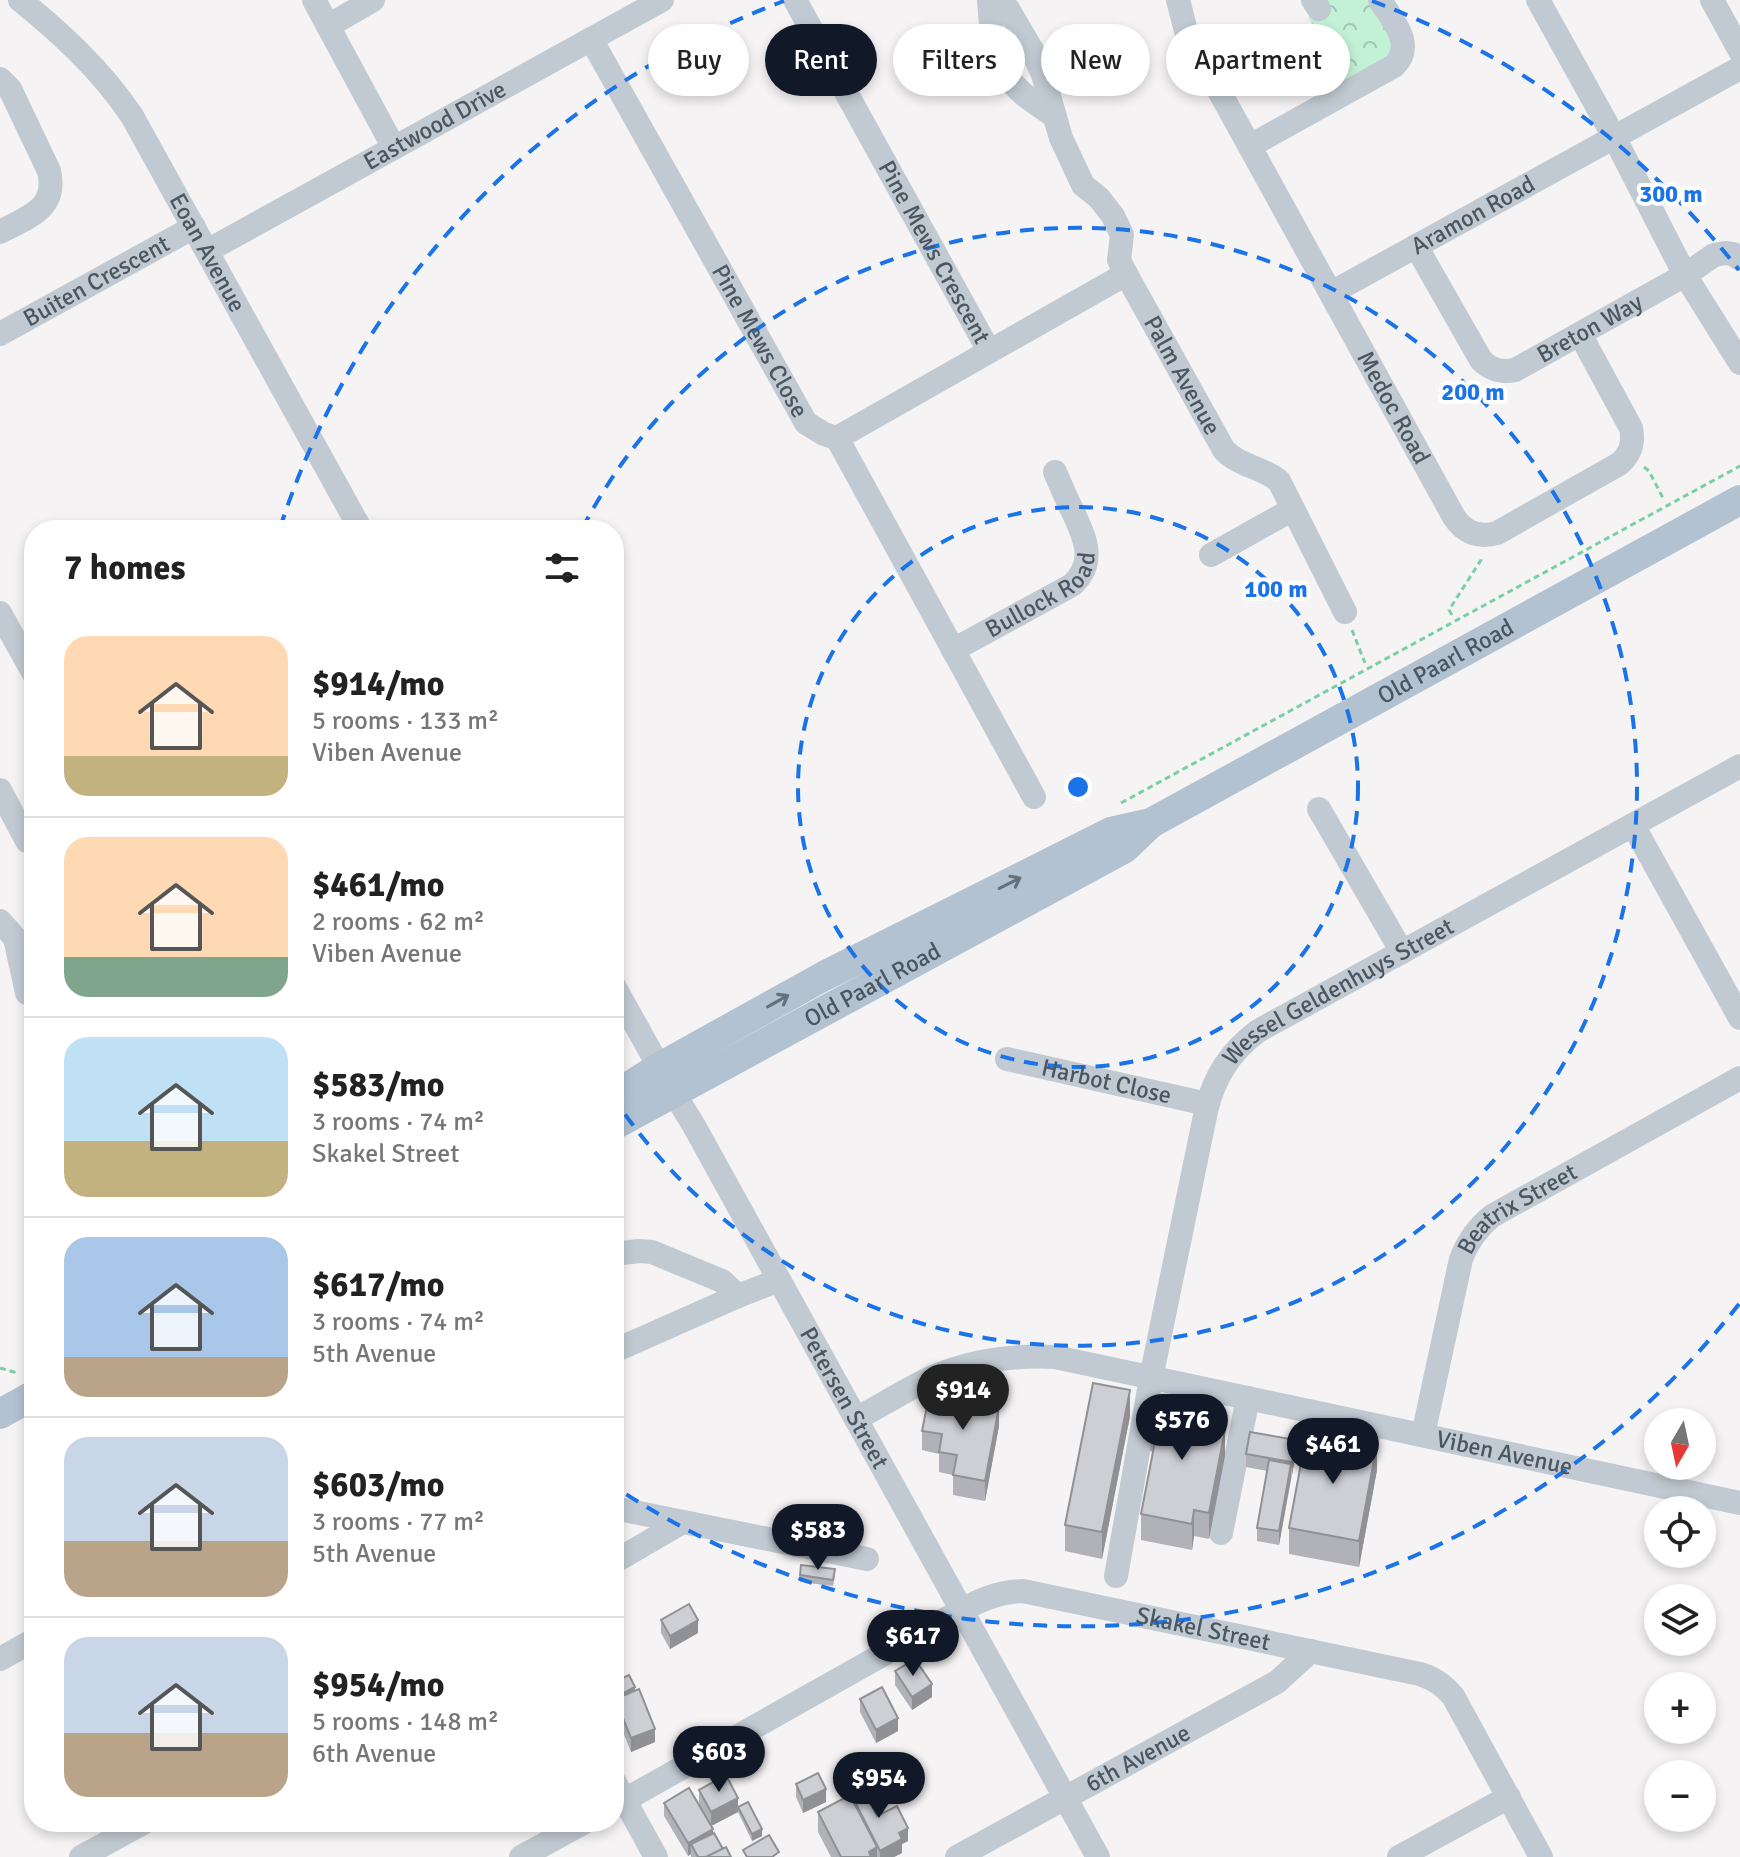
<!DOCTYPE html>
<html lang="en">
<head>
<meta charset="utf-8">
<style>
	:root { --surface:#fff; --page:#f2f2f2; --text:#222; --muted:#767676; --line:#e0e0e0; --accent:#111827 }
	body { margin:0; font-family:Signika,sans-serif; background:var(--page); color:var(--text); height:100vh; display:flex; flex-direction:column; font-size:30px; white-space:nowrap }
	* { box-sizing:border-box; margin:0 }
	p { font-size:26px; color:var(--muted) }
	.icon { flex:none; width:44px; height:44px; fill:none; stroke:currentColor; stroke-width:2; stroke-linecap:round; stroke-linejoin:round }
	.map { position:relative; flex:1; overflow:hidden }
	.side { position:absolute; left:24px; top:520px; width:600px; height:1312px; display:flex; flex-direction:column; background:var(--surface); border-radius:32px; box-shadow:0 4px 12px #0003 }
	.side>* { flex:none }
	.guide { position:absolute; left:648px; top:24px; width:760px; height:72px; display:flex; gap:16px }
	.needle { width:52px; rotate:189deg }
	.controls { position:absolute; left:1644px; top:1408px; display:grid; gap:16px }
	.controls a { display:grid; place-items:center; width:72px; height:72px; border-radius:50%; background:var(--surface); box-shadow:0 4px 12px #0003; font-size:40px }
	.price { position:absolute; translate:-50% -68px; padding:0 18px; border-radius:28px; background:var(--accent); color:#fff; font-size:26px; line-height:52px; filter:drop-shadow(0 2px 4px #0008) }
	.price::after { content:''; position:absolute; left:50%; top:48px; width:24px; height:18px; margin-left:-12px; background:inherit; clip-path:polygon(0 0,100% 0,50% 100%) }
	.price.on { background:#222; color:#fff }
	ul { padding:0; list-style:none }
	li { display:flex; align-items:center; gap:24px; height:200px; padding:0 40px }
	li+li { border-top:2px solid var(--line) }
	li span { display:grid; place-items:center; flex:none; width:224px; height:160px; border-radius:24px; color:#555 }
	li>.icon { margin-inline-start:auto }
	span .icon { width:96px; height:96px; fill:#fffc; stroke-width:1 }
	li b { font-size:34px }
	h2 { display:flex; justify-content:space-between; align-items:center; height:96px; padding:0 40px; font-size:34px }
	.chip { padding:0 28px; border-radius:36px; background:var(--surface); box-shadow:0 4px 12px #0003; font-size:28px; line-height:72px }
	.chip.on { background:var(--accent); color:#fff }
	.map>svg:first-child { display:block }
	.forest { fill:url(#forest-crowns) }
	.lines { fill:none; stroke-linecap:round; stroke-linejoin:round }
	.path { stroke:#7ad0a6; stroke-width:3; stroke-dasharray:6 4; stroke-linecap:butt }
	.minor { stroke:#c1cad2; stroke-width:24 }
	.major { stroke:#b3c2d1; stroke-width:30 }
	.wall { fill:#b0b2b7 }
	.shaded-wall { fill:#909195 }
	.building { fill:#cdcfd5; stroke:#909195; stroke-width:2 }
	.oneway { stroke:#64717d }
	.ring { fill:none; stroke:#1a73e8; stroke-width:4; stroke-dasharray:14 10 }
	.labels { text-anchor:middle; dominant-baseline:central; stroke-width:8; stroke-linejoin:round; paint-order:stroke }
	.street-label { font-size:24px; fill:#4a5661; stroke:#fff }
	.centre { fill:#1a73e8; stroke:#fff; stroke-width:4 }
	.ring-label { font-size:24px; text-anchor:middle; font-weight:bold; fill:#1a73e8; stroke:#fff; stroke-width:8; stroke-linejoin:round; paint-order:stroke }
</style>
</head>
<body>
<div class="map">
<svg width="1740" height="1857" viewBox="0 0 1740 1857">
	<defs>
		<pattern id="forest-crowns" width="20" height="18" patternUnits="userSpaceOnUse" patternTransform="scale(2)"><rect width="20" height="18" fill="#c3f1d5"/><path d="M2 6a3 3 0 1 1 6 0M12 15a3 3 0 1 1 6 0" fill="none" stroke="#a0c6b0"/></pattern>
	</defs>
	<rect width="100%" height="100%" fill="#f5f3f3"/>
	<path class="forest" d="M1320 0H1373L1396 52 1346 86 1308 17 1324 8Z"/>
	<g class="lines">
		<g class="path">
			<path d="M1644 467 1649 471 1664 500"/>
			<path d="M1452 615 1449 610 1481 560V556"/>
			<path d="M1352 630 1365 663"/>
			<path d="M1121 803 1740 466"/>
			<path d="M0 1368 14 1372 16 1376"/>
		</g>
		<g class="minor">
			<path id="s1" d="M20 0C63 35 101 70 132 116L361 530"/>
			<path d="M314 0 394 148"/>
			<path id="s2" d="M795 0 989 351"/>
			<path d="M989 0C991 32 994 66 1019 90 1029 100 1044 108 1055 117"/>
			<path id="s3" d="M994 0 1008 9 1032 50 1043 75 1061 138 1083 185 1099 198 1113 216 1122 235 1119 260 1126 274 1224 450C1239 466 1262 467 1279 481L1345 612"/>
			<path id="s4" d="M1178 0 1186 31 1454 517C1464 533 1479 538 1497 533L1619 464C1631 454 1634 443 1631 428L1580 334"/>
			<path d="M1313 0 1319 9"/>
			<path d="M1538 0 1614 137 1685 275 1740 363"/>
			<path d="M1712 0 1740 51"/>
			<path d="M328 26 373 0"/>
			<path id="s5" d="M591 39 806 423 824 434 837 438 1034 797"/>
			<path d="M0 79 10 89 49 171C58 209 28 217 0 232"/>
			<path d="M1250 146 1394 66C1416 45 1392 20 1380 0"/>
			<path id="s6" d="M1416 246 1481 360C1491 370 1501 373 1515 370L1685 275 1714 255 1725 253 1733 254 1740 259"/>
			<path id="s7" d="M207 251 662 0"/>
			<path id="s8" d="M1331 293 1740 68"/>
			<path id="s9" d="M0 334 194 227"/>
			<path d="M837 438 1126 274"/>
			<path d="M1211 555 1293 509"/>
			<path d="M0 613 34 674"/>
			<path id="s10" d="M953 650 1072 585C1096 563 1086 540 1074 514 1067 500 1061 486 1055 472"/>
			<path d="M0 790 27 841"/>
			<path d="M1319 809 1402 952"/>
			<path d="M1633 825 1740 1018"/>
			<path d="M0 921 15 938 27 993"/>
			<path id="s11" d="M614 986 673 1092 693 1124 1098 1857"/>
			<path id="s12" d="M1007 1059 1207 1104"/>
			<path d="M614 1254 639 1251 652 1252 722 1281 738 1296 779 1280"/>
			<path d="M614 1351 738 1296"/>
			<path id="s13" d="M856 1419C882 1405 907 1389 933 1377 972 1360 1013 1355 1055 1357L1740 1503"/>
			<path id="s14" d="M1423 1435 1461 1259C1468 1241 1477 1228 1492 1216L1740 1078"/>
			<path d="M614 1508 867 1559"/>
			<path d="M1221 1533 1248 1398"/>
			<path d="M614 1562 681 1523"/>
			<path id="s15" d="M1116 1576 1151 1378 1206 1111C1214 1077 1230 1052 1258 1031L1740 766"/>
			<path d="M0 1659 34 1640"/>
			<path d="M614 1781 656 1857"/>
			<path id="s16" d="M614 1806 962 1610C982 1599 999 1592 1023 1591L1420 1674C1435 1679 1443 1685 1453 1696L1541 1857"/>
			<path d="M81 1857 145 1822"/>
			<path d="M521 1857 585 1822"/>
			<path id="s17" d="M957 1857 1277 1682 1311 1651"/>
			<path d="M1399 1857 1509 1797"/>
		</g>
		<g class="major">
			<path id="s18" d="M614 1096 660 1067 824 976 1111 832 1151 823 1740 500"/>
			<path id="s19" d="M614 1125 1125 848 1150 824"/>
			<path d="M0 1414 34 1395"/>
		</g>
	</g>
	<g class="wall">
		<path d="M941 1396 999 1426 985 1501 953 1495V1475L939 1472V1454L922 1450V1431Z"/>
		<path d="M1130 1416 1102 1559 1065 1551V1525Z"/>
		<path d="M1150 1425 1215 1428 1225 1456 1209 1539 1194 1536 1192 1550 1141 1540V1514L1153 1452 1150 1451Z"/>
		<path d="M1296 1453 1279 1545 1257 1541V1528L1267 1471 1246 1467V1454Z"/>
		<path d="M1377 1470 1359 1567 1289 1554V1528Z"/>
		<path d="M800 1575 835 1576 833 1586 800 1582Z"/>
		<path d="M661 1620 698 1633 670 1649 661 1633Z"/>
		<path d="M895 1671 932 1697 912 1710 895 1685Z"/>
		<path d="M614 1682 635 1691 655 1742 631 1752 615 1712Z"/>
		<path d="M860 1699 898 1731 876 1743 860 1712Z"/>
		<path d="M796 1784 826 1802 803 1813 796 1797Z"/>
		<path d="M848 1788 877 1816 908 1841 902 1844V1853L894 1857H831L818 1832V1812L848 1796Z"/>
		<path d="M699 1790 738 1807 762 1836 752 1841 738 1812 711 1826 713 1833 723 1849 731 1857H691V1854L688 1856 664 1816V1803H699Z"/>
	</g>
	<g class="shaded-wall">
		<path d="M1130 1390V1416L1102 1559V1532Z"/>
		<path d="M999 1407V1426L985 1501V1481Z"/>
		<path d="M1225 1430V1456L1209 1539V1513Z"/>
		<path d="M1296 1440V1453L1292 1475V1462Z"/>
		<path d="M1377 1444V1470L1359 1567V1541Z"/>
		<path d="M1291 1464V1478L1279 1545V1531Z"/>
		<path d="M1194 1510V1536L1192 1550V1524Z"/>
		<path d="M698 1620V1633L670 1649V1636Z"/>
		<path d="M932 1684V1697L912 1710V1697Z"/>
		<path d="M635 1687V1700L615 1699V1710L614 1711V1698Z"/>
		<path d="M898 1718V1731L876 1743V1730Z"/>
		<path d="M655 1729V1742L631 1752V1738Z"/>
		<path d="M826 1789V1802L803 1813V1800Z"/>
		<path d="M738 1798V1812L711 1826V1812Z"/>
		<path d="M908 1828V1841L902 1844V1853L894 1857H880V1851L899 1833Z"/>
		<path d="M713 1829V1842L691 1844V1854L688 1856V1843Z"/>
		<path d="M762 1829V1836L752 1841V1834Z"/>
		<path d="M877 1847V1857H869V1852Z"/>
	</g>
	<g class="building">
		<path d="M1093 1383 1130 1390 1102 1532 1065 1525Z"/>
		<path d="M930 1391 941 1393V1396L999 1407 985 1481 953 1475 957 1455 939 1452 942 1434 922 1431Z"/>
		<path d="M1155 1399 1215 1410 1212 1427 1225 1430 1209 1513 1194 1510 1192 1524 1141 1514 1158 1426 1150 1425Z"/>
		<path d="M1307 1431 1377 1444 1359 1541 1289 1528Z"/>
		<path d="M1250 1432 1296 1440 1292 1462 1246 1454Z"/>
		<path d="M1269 1460 1291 1464 1279 1531 1257 1528Z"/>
		<path d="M801 1565 835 1569 833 1580 800 1575Z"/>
		<path d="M689 1604 698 1620 670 1636 661 1620Z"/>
		<path d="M915 1659 932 1684 912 1697 895 1671Z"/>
		<path d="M629 1675 635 1687 614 1698V1682Z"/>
		<path d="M882 1687 898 1718 876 1730 860 1699Z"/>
		<path d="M639 1689 655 1729 631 1738 615 1699Z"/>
		<path d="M818 1773 826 1789 803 1800 796 1784Z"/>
		<path d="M726 1775 738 1798 711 1812 699 1790Z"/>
		<path d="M859 1782 877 1816 897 1806 908 1828 899 1833 902 1839 880 1851 848 1788Z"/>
		<path d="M689 1788 713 1829 688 1843 664 1803Z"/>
		<path d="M850 1795 877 1847 869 1852 871 1857H841L818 1812Z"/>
		<path d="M748 1802 762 1829 752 1834 738 1807Z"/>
		<path d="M714 1833 723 1849 706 1857H698L691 1844Z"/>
		<path d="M769 1835 779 1852 772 1857H747L743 1850Z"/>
		<path d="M726 1847 731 1857H706Z"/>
	</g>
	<defs><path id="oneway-shaft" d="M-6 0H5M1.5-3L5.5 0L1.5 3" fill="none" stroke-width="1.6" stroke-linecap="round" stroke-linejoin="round" transform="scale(2)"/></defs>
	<g class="oneway">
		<use href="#oneway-shaft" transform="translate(1010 883) rotate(-27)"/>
		<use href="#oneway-shaft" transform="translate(778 1001) rotate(-29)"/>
	</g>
	<g class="ring">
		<circle cx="1078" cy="787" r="280"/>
		<path d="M582 529A559 559 0 1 1 615 1100"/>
		<path d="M1739 1304A839 839 0 0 1 615 1487M280 528A839 839 0 0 1 784 1M1372 1A839 839 0 0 1 1739 270"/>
	</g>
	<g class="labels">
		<g class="street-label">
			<text stroke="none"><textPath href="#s7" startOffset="260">Eastwood Drive</textPath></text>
			<text stroke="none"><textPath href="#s8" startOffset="162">Aramon Road</textPath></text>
			<text stroke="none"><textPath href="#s1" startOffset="318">Eoan Avenue</textPath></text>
			<text stroke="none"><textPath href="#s2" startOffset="288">Pine Mews Crescent</textPath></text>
			<text stroke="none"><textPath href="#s9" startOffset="110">Buiten Crescent</textPath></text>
			<text stroke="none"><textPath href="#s6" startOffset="254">Breton Way</textPath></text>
			<text stroke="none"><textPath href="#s5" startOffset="346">Pine Mews Close</textPath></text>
			<text stroke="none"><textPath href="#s3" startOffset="430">Palm Avenue</textPath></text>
			<text stroke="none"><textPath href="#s4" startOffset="462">Medoc Road</textPath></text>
			<text stroke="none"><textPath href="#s10" startOffset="106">Bullock Road</textPath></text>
			<text stroke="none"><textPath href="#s18" startOffset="940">Old Paarl Road</textPath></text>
			<text stroke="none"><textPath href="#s19" startOffset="294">Old Paarl Road</textPath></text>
			<text stroke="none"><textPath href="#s15" startOffset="660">Wessel Geldenhuys Street</textPath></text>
			<text stroke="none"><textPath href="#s12" startOffset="102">Harbot Close</textPath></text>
			<text stroke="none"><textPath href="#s14" startOffset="258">Beatrix Street</textPath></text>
			<text stroke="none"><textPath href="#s11" startOffset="472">Petersen Street</textPath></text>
			<text stroke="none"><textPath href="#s13" startOffset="672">Viben Avenue</textPath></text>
			<text stroke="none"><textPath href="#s16" startOffset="648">Skakel Street</textPath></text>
			<text stroke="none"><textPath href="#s17" startOffset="206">6th Avenue</textPath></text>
		</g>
	</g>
	<circle cx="1078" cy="787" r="12" class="centre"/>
	<g class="ring-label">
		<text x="1671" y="202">300 m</text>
		<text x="1473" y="400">200 m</text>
		<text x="1276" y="597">100 m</text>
	</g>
</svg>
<div class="controls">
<a><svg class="needle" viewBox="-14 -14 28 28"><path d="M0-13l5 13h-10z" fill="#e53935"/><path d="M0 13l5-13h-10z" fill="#767676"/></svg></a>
<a><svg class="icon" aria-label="locate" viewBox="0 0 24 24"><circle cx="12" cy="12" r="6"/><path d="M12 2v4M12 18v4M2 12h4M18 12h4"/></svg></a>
<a><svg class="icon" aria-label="layers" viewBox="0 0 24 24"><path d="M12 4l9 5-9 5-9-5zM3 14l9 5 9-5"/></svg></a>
<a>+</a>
<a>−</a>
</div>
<b class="price on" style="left:963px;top:1432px">$914</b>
<b class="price" style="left:1182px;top:1462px">$576</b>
<b class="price" style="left:1333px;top:1486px">$461</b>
<b class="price" style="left:818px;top:1572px">$583</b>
<b class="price" style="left:913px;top:1678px">$617</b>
<b class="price" style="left:719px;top:1794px">$603</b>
<b class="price" style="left:879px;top:1820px">$954</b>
<div class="guide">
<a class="chip">Buy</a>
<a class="chip on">Rent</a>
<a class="chip">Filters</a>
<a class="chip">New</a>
<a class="chip">Apartment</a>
</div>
<section class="side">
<h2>7 homes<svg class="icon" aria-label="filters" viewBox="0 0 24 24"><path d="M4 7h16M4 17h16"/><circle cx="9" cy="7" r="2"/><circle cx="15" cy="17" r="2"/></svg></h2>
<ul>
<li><span style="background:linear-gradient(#ffd9b3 75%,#c2b280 0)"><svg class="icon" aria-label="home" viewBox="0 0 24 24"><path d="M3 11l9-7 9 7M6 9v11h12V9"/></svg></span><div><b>$914/mo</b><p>5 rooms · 133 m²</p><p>Viben Avenue</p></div></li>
<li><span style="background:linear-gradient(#ffd9b3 75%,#7fa58c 0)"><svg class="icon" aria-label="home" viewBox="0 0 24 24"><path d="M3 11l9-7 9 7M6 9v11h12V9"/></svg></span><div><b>$461/mo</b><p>2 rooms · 62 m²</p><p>Viben Avenue</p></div></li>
<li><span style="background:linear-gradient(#bfe0f5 65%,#c2b280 0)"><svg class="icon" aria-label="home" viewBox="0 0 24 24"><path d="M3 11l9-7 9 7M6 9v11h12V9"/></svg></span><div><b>$583/mo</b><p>3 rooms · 74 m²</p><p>Skakel Street</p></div></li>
<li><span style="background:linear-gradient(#a9c7e8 75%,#b9a48a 0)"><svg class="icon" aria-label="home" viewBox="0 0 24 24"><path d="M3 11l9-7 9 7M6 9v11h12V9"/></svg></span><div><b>$617/mo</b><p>3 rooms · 74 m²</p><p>5th Avenue</p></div></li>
<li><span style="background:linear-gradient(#c9d6e8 65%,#b9a48a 0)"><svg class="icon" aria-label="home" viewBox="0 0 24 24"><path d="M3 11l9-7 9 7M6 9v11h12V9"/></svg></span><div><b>$603/mo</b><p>3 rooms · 77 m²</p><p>5th Avenue</p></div></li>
<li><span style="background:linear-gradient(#c9d6e8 60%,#b9a48a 0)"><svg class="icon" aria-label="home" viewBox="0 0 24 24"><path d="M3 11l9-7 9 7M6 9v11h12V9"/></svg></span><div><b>$954/mo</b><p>5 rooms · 148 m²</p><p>6th Avenue</p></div></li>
</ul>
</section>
</div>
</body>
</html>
